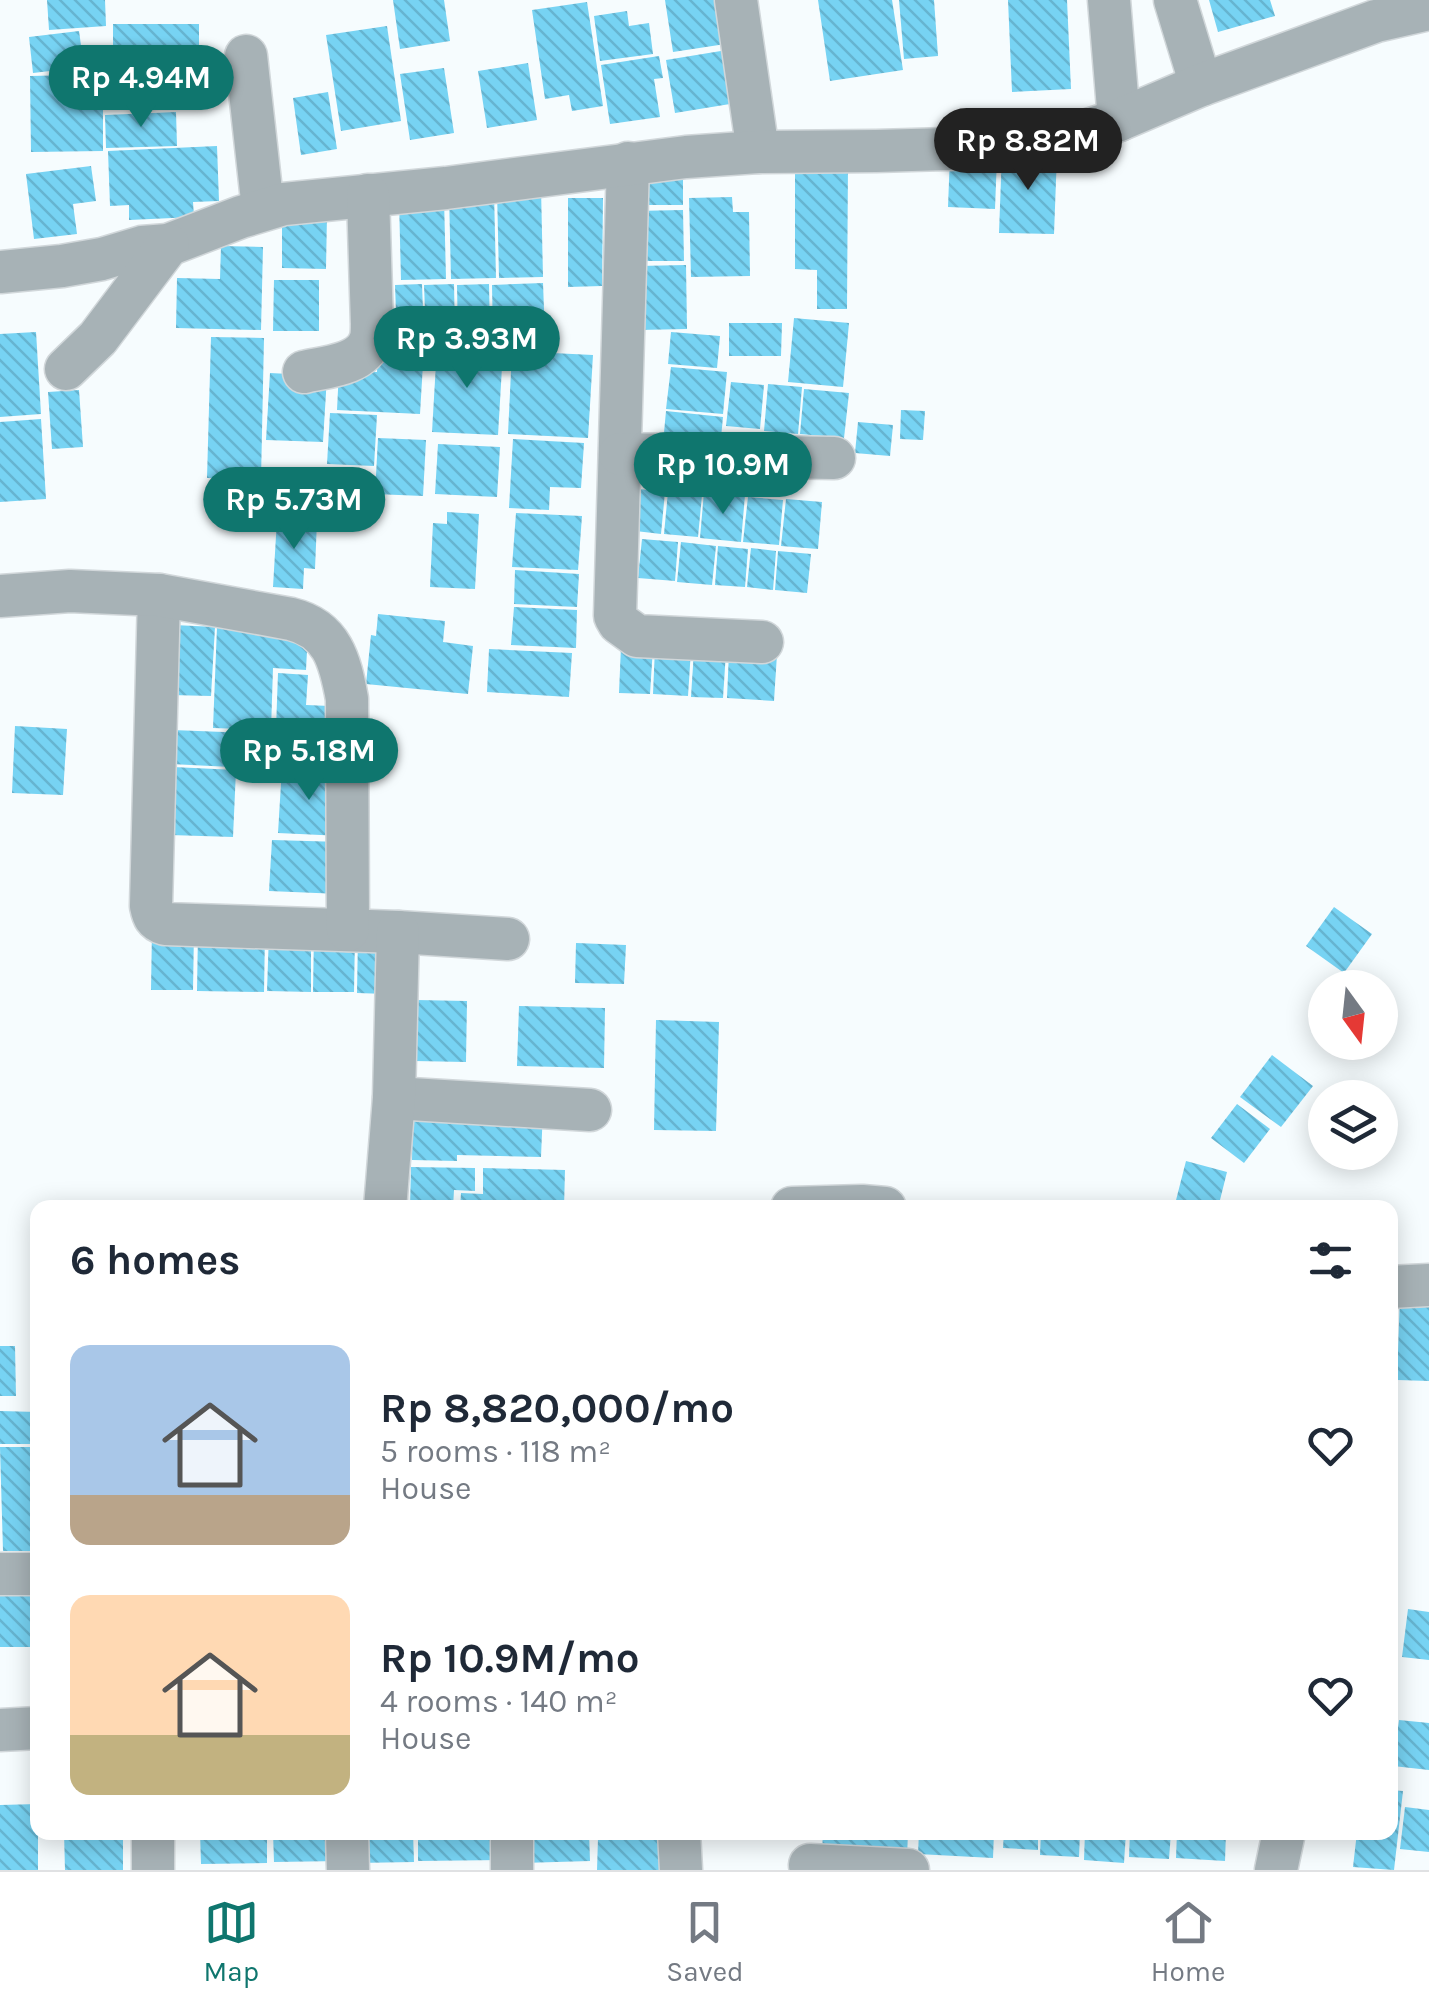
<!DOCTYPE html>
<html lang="en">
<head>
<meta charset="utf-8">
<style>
	:root { --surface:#fff; --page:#f6f6f7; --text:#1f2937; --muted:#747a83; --line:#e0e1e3; --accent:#0f766e }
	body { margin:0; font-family:Karla,sans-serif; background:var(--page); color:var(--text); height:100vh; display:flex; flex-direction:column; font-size:38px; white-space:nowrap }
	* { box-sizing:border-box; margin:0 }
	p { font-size:32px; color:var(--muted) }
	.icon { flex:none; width:55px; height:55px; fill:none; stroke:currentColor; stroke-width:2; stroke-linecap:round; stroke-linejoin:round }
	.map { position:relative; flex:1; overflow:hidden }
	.sheet { position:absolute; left:30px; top:1200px; width:1368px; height:640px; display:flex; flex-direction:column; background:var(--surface); border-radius:20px; box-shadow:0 5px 25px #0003 }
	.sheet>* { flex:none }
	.needle { width:65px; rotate:165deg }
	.buttons { position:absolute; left:1308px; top:970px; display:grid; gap:20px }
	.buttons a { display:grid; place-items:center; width:90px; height:90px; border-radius:50%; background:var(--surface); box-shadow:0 5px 25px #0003; font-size:50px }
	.price { position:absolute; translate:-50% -85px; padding:0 22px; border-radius:35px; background:var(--accent); color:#fff; font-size:32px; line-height:65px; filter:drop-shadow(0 2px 5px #0008) }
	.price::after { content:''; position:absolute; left:50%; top:60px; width:30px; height:22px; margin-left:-15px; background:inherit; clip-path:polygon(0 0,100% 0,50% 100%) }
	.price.selected { background:#222; color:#fff }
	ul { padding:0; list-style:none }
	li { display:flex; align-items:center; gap:30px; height:250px; padding:0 40px }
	li span { display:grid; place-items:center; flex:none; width:280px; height:200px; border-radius:20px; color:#555 }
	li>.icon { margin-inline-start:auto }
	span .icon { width:120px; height:120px; fill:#fffc; stroke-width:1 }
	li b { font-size:42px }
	h2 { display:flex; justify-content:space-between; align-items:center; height:120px; padding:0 40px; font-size:42px }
	.tab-bar { display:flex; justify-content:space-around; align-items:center; height:140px; border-top:2px solid var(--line); background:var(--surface); font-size:28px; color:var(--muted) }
	.tab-bar a { display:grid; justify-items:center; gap:5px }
	.tab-bar .selected { color:var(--accent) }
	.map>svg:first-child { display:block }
	.building { fill:url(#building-back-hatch) }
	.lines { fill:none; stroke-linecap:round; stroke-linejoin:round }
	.street-casing { stroke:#d1d7da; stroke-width:45 }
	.street { stroke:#a7b2b6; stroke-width:42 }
</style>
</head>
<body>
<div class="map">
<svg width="1429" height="1870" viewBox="0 0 1429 1870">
	<defs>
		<pattern id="building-back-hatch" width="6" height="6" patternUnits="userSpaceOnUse" patternTransform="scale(2.5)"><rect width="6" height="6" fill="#77d3f3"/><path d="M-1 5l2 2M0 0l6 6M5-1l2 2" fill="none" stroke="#66b4d0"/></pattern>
	</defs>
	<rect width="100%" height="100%" fill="#f6fcfe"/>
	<g class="building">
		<path d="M47 0H105L106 26 49 30Z"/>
		<path d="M393 0H444L450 41 400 49Z"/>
		<path d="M665 0H727L732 43 673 52Z"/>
		<path d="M818 0H892L903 70 830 81Z"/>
		<path d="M899 0H934L938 56 904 59Z"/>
		<path d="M1008 0H1067L1071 89 1012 92Z"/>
		<path d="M1209 0H1270L1275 16 1218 32Z"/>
		<path d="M587 2 603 106 572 111 569 95 545 99 532 10Z"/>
		<path d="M627 11 629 26 649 23 653 54 600 61 594 16Z"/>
		<rect x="113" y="24" width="86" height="56"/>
		<path d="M387 26 401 121 341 131 326 35Z"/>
		<path d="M79 31 84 67 33 73 29 37Z"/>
		<path d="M733 49 730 104 675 113 666 60Z"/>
		<path d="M659 56 663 78 654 79 660 117 610 124 601 65Z"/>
		<path d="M528 63 537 120 487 128 478 71Z"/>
		<path d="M444 68 454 133 410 140 400 74Z"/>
		<path d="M74 75V104H103V151L31 152 30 76Z"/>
		<path d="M328 92 337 149 301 155 293 98Z"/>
		<path d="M176 112 177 146 106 148 105 115Z"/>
		<path d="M217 146 219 201 193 202 194 217 129 220V205L110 206 108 151Z"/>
		<path d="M1002 152 1057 154 1054 234 999 233Z"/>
		<path d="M950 155 997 157 995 209 948 207Z"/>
		<path d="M795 162H848L847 309H817V270L795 269Z"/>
		<path d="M91 166 96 201 73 204 77 234 34 239 26 174Z"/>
		<path d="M683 169V205H634V170Z"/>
		<path d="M541 188 543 277 499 278 497 190Z"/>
		<path d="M494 192 496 278 451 279 449 193Z"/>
		<path d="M732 197 733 212H749L750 276 691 277 689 198Z"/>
		<path d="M568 198H603L602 286 568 287Z"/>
		<path d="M444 199 446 279 401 280 399 200Z"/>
		<path d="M683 210 684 261H635V211Z"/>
		<path d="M282 213 327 214 326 269 282 268Z"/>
		<path d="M221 246 263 247 261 330 176 328 177 278 220 279Z"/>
		<path d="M686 265 687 329 638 330V266Z"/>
		<path d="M274 280H319V331H273Z"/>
		<path d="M543 283 545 336 493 337 492 285Z"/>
		<path d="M422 284 424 337 397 338 395 285Z"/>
		<path d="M454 284 455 335 426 336 424 285Z"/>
		<path d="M489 284 490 335 458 336 457 285Z"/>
		<path d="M794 318 849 323 843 387 788 382Z"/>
		<path d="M729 323H782L781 356H729Z"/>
		<path d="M36 332 41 414 0 417V334Z"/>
		<path d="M671 332 720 336 717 368 668 364Z"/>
		<path d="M211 337 264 338 261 479 207 478Z"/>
		<path d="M378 345 424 347 420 414 337 410 339 370 377 372Z"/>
		<path d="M437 346 503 350 498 435 432 432Z"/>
		<path d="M512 351 593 355 588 438 508 434Z"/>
		<path d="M671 367 727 372 723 414 666 409Z"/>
		<path d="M270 373 327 376 323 442 266 440Z"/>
		<path d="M731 382 764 385 760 429 726 426Z"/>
		<path d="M768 384 802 387 798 434 764 431Z"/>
		<path d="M804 389 849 393 844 438 800 434Z"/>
		<path d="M79 390 83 447 52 449 48 392Z"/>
		<path d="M901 410 925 411 923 440 900 439Z"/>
		<path d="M666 411 723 417 720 448 663 443Z"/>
		<path d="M330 413 377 415 374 466 327 464Z"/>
		<path d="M41 419 46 499 0 502V422Z"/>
		<path d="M858 422 893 425 890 456 855 453Z"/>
		<path d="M378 438 426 440 423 496 375 494Z"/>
		<path d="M513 439 584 443 581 488 550 487 549 510 509 508Z"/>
		<path d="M438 444 500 447 497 497 435 494Z"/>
		<path d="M631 488 665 492 661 534 627 530Z"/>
		<path d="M668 492 702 495 698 537 664 534Z"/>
		<path d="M704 492 745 495 741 542 700 538Z"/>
		<path d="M748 497 783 500 779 545 743 542Z"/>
		<path d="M786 499 822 502 818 549 781 546Z"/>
		<path d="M447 512 479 514 475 589 430 587 433 523 447 524Z"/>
		<path d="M516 513 582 516 578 570 512 567Z"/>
		<path d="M277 519 317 521 315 569 304 568 303 589 273 587Z"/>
		<path d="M642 539 678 542 675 581 638 578Z"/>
		<path d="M681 542 716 546 712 585 677 582Z"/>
		<path d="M718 546 748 549 745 587 715 585Z"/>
		<path d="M751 548 776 551 773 590 747 587Z"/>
		<path d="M778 551 811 554 807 593 775 590Z"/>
		<path d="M515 570 579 574 577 607 514 604Z"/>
		<path d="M514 607 577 610 576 648 511 645Z"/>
		<path d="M378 614 445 621 443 642 473 646 468 694 366 684 371 635 376 636Z"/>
		<path d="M174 625 215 627 211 696 170 695Z"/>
		<path d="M217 627 308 631 306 670 273 668 271 730 213 728Z"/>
		<path d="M621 646 653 647 650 694 619 693Z"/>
		<path d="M655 648 691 650 688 696 653 694Z"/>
		<path d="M489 649 572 653 569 697 487 692Z"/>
		<path d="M694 650 726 652 723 698 691 697Z"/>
		<path d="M729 652 777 654 774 701 727 698Z"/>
		<path d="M278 673 308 675 306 705 330 706 328 759 275 757Z"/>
		<path d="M15 726 67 729 63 795 12 793Z"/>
		<path d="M172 730 272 734 271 769 171 764Z"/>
		<path d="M173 767 236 770 233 837 170 835Z"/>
		<path d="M282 767 333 769 342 836 278 833Z"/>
		<path d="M272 840 342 842 340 894 269 891Z"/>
		<path d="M1334 907 1372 934 1344 973 1306 946Z"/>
		<path d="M152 930 194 931 193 990H151Z"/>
		<path d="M198 932 265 933 264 992 197 991Z"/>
		<path d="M269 933H311V992L267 991Z"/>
		<path d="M314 934 355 935 354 992H313Z"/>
		<path d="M358 936H397L387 994 357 993Z"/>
		<path d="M576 943 626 945 624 984 575 983Z"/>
		<path d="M416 1000 467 1001 466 1062 414 1061Z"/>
		<path d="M519 1006 605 1008 604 1068 517 1066Z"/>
		<path d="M656 1020 719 1022 716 1131 654 1130Z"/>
		<path d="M1272 1055 1313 1086 1281 1127 1240 1097Z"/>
		<path d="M1237 1104 1270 1129 1244 1163 1211 1138Z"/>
		<path d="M413 1106 543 1109 541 1157 457 1155V1161L412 1160Z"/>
		<path d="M1186 1161 1227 1172 1218 1208H1174Z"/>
		<path d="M411 1167 475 1168V1191L454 1190 453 1208H410Z"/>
		<path d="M483 1168 565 1170 564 1208H460L461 1193 483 1194Z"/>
		<path d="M1400 1295 1429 1296V1381L1397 1380Z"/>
		<path d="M0 1346H15L16 1396H0Z"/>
		<path d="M0 1411 38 1412V1444H0Z"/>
		<path d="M0 1447H38V1551H3Z"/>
		<rect x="0" y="1586" width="38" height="61"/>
		<path d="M1408 1609 1429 1612V1660L1402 1657Z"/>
		<path d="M1399 1720 1429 1723V1770L1393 1766Z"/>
		<path d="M1390 1790 1403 1791 1394 1870 1353 1867 1357 1832H1390Z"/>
		<path d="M38 1804V1870H0V1805Z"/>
		<path d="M1405 1807 1429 1810V1852L1400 1849Z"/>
		<path d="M64 1832H123V1870H65Z"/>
		<path d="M200 1832H267V1863L201 1864Z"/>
		<path d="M273 1832H339L340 1861 274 1862Z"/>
		<path d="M355 1832H413L414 1862 356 1863Z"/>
		<path d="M418 1832H502V1860L418 1861Z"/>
		<path d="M521 1832H589L590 1861 522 1863Z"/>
		<path d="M823 1832H908L907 1858 822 1854Z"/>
		<path d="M919 1832H994L993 1858 918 1854Z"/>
		<path d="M1004 1832H1038V1850L1003 1848Z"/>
		<path d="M1041 1832H1080L1079 1857 1040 1855Z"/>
		<path d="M1085 1832H1126L1124 1863 1084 1860Z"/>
		<path d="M1130 1832H1171L1169 1859 1129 1857Z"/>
		<path d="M1177 1832H1226L1225 1861 1176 1858Z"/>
		<path d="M598 1839 664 1840 663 1870H597Z"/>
	</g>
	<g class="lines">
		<g class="street-casing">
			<g id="street">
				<path d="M736 0 758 152"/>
				<path d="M1109 0 1119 120"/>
				<path d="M1175 0 1201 85"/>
				<path d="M246 56 263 209"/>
				<path d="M628 163 615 616 619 623 637 636 762 642"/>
				<path d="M0 272 62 266 102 259 142 247 168 245 241 217 284 204 446 188 686 157 758 152 876 151 1021 147 1055 141 1119 120 1201 85 1376 21 1429 9"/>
				<path d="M66 369 98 338 168 245"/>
				<path d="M304 372C325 367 362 365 370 341 372 336 372 330 372 324L368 195"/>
				<path d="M620 454 834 458"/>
				<path d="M159 595 151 906C153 916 155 921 165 924L398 932 508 939"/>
				<path d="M0 596 70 591 159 595 291 619C332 629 340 660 347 699L348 930"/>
				<path d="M394 1098 590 1110"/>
				<path d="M385 1208 394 1098 398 932"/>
				<path d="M792 1208 862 1206 885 1208"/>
				<path d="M1390 1287 1429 1285"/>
				<path d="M0 1574H38"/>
				<path d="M0 1730 38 1728"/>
				<path d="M347 1832 348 1870"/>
				<path d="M679 1832 681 1870"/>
				<path d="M810 1865 908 1870"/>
				<path d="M153 1870V1832"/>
				<path d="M512 1870V1832"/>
				<path d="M1276 1870 1284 1832"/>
			</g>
		</g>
		<use href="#street" class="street"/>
	</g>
</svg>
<div class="buttons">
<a><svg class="needle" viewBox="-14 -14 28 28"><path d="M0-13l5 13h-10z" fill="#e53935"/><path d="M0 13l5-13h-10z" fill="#747a83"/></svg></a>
<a><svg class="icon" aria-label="layers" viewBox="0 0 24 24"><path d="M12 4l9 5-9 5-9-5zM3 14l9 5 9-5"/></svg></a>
</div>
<b class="price" style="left:141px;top:130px">Rp 4.94M</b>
<b class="price selected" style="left:1028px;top:193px">Rp 8.82M</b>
<b class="price" style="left:467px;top:391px">Rp 3.93M</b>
<b class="price" style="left:723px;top:517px">Rp 10.9M</b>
<b class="price" style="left:294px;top:552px">Rp 5.73M</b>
<b class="price" style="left:309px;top:803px">Rp 5.18M</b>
<section class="sheet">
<h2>6 homes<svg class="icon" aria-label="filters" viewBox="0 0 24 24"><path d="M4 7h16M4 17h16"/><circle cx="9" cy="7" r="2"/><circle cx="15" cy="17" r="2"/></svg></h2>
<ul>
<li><span style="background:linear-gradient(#a9c7e8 75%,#b9a48a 0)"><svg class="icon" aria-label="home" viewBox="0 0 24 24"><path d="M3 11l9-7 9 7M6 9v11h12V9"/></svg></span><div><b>Rp 8,820,000/mo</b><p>5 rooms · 118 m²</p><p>House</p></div><svg class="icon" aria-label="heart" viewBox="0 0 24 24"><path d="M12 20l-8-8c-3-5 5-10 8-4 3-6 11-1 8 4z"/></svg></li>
<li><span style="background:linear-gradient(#ffd9b3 70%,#c2b280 0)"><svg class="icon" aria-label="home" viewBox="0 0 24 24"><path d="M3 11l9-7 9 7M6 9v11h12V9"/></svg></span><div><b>Rp 10.9M/mo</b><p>4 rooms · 140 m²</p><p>House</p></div><svg class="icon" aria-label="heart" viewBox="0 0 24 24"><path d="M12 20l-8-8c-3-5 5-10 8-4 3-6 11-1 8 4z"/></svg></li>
</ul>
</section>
</div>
<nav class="tab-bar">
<a class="selected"><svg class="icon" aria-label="map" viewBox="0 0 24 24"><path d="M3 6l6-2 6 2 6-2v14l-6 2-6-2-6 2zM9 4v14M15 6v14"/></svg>Map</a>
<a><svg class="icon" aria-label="saved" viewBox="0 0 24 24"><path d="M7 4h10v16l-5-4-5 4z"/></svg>Saved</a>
<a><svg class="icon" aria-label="home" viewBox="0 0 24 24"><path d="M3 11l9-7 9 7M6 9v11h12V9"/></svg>Home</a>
</nav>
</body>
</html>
